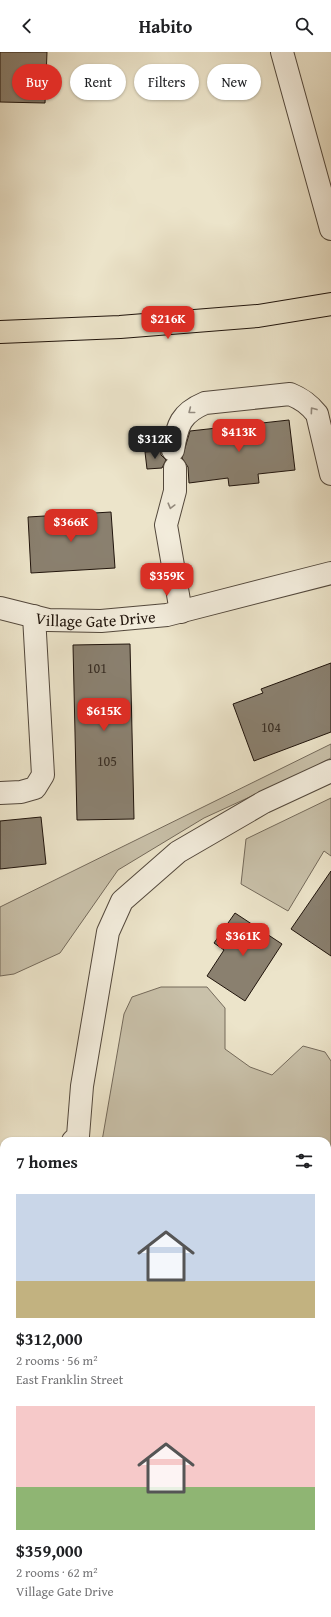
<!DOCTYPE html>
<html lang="en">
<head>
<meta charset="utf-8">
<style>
	:root { --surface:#fff; --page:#f2f2f2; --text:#202124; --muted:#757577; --accent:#d93025 }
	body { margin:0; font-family:"Gentium Book Plus",serif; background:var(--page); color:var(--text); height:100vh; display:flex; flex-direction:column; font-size:15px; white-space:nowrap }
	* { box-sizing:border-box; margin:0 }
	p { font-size:13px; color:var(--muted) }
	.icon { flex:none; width:22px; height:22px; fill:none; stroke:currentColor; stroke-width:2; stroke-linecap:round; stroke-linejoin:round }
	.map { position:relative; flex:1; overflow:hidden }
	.side { position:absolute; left:0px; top:1085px; width:331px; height:480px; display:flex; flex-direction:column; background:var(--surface); border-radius:12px 12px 0 0; box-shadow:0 1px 3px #0004 }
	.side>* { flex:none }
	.hud { position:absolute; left:12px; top:12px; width:307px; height:36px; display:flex; gap:8px }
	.price { position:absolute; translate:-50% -34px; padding:0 9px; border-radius:8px; background:var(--accent); color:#fff; font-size:13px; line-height:26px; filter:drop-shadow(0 1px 2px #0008) }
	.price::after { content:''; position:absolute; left:50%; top:24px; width:12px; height:9px; margin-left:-6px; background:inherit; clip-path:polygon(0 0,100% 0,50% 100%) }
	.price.current { background:#222; color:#fff }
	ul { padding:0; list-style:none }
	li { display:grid; align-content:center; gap:8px; height:212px; padding:0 16px }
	li span { display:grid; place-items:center; height:124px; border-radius:0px; color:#555 }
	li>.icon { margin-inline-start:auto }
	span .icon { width:72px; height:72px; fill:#fffc; stroke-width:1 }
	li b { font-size:17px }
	h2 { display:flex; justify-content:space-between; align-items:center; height:48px; padding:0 16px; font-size:17px }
	.chip { padding:0 14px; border-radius:18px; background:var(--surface); box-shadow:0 1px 3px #0004; font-size:14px; line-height:36px }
	.chip.current { background:var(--accent); color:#fff }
	header { display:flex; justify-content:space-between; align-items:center; height:52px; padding:0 16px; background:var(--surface); font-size:18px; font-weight:800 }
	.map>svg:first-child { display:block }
	.green { fill:#c9c1aa; stroke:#746a5b }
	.building { fill:#8a806f; stroke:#20140c }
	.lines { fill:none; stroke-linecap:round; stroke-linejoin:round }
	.minor-casing { stroke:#53483c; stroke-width:24 }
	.major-casing { stroke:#20140c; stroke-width:24 }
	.minor { stroke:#f3eddd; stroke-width:22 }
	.major { stroke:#ece4ca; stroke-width:22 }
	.oneway { stroke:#948b7f }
	.labels { text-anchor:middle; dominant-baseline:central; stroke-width:3; stroke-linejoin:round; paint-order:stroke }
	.number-label { font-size:14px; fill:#3a2f25 }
	.street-label { font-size:16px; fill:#20140c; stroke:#f3eddd }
</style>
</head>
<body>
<header><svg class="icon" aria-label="back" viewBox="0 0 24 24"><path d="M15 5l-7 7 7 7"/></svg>Habito<svg class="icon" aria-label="search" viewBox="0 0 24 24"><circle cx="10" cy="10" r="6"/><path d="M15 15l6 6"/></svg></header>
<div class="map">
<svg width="331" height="1565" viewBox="0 0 331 1565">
	<rect width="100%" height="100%" fill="#ece4ca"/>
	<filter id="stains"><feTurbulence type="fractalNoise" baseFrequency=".005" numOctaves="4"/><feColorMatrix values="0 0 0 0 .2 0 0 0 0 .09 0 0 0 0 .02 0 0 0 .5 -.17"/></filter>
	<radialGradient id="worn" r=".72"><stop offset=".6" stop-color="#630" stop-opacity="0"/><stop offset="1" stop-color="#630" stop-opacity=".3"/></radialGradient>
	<g class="green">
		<path d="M331 692V706L302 721 204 766 118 818 60 901 14 922 0 924V855Z"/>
		<path d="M331 746V804L324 799 288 859 241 832 246 787Z"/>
		<path d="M161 935H207L225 956V997L250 1015 272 1023 303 994 325 1000 331 1009V1258L327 1261V1089H102L124 962 132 945Z"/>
		<path d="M4 1226V1272L0 1268V1230Z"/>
		<path d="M327 1476 331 1478V1565H222L223 1561H327Z"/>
		<path d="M4 1530V1561H147L146 1565H0V1533Z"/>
	</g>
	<g class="building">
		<path d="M0 0H47L45 51 0 50Z"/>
		<path d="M289 368 295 418 258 422 259 431 229 434 228 426 189 431 188 415 182 406 190 379Z"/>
		<path d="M161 399V403L166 408 162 416 147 417 145 400Z"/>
		<path d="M111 460 115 516 31 521 28 465Z"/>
		<path d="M130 592 134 767 77 768 73 593Z"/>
		<path d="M331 611V680L254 709 233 652 263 641 261 637Z"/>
		<path d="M41 765 46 812 0 817V769Z"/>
		<path d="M331 819V904L291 877Z"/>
		<path d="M235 861 282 892 245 949 207 924 224 898 214 891Z"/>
	</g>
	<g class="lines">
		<g class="minor-casing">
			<g id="minor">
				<path d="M282 0 331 177"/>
				<path d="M173 398C177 373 181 361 205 351L290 342C302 347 309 352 317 362L331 422"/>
				<path d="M175 416V439L166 473 181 560"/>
				<path id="s1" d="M0 556 48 568 101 569 167 563 331 521"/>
				<path d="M0 741 21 740 35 736 43 723 34 564"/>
				<path d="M73 1089 78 1084 82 1034 108 880 122 849 178 800 264 750 331 719"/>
				<path d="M0 1161 4 1157"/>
				<path d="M327 1289 331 1287"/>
				<path d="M0 1484 4 1481"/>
			</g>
		</g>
		<g class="major-casing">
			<path id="major" d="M0 280 120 275 258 264 331 252"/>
		</g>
		<use href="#minor" class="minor"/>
		<use href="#major" class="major"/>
	</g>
	<defs><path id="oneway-chevron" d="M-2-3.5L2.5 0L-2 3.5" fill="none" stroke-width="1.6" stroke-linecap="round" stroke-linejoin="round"/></defs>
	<g class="oneway">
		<use href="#oneway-chevron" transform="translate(313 358) rotate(-126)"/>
		<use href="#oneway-chevron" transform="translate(191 359) rotate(142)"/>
		<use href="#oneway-chevron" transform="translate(171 454) rotate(105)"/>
	</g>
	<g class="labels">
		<g class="number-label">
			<text x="97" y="616">101</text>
			<text x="271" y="675">104</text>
			<text x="107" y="709">105</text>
		</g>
		<g class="street-label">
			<text stroke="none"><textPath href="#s1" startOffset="97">Village Gate Drive</textPath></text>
		</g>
	</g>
	<rect width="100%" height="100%" filter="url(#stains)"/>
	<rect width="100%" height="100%" fill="url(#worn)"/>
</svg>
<b class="price" style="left:168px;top:288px">$216K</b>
<b class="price" style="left:239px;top:401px">$413K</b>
<b class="price current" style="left:155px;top:408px">$312K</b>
<b class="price" style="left:71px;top:491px">$366K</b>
<b class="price" style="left:167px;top:545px">$359K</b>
<b class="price" style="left:104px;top:680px">$615K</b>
<b class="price" style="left:243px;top:905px">$361K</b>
<div class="hud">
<a class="chip current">Buy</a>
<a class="chip">Rent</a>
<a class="chip">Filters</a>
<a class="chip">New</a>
</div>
<section class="side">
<h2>7 homes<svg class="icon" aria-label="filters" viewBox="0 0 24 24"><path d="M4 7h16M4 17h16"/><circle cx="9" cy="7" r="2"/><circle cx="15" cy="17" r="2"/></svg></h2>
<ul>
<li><span style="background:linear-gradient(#c9d6e8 70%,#c2b280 0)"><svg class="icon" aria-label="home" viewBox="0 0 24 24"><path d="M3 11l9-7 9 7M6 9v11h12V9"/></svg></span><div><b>$312,000</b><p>2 rooms · 56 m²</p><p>East Franklin Street</p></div></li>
<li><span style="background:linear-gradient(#f6c9c9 65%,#8fb573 0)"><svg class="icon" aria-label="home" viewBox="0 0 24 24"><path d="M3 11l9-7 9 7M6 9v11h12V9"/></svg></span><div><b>$359,000</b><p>2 rooms · 62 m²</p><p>Village Gate Drive</p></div></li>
</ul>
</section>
</div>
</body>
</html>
